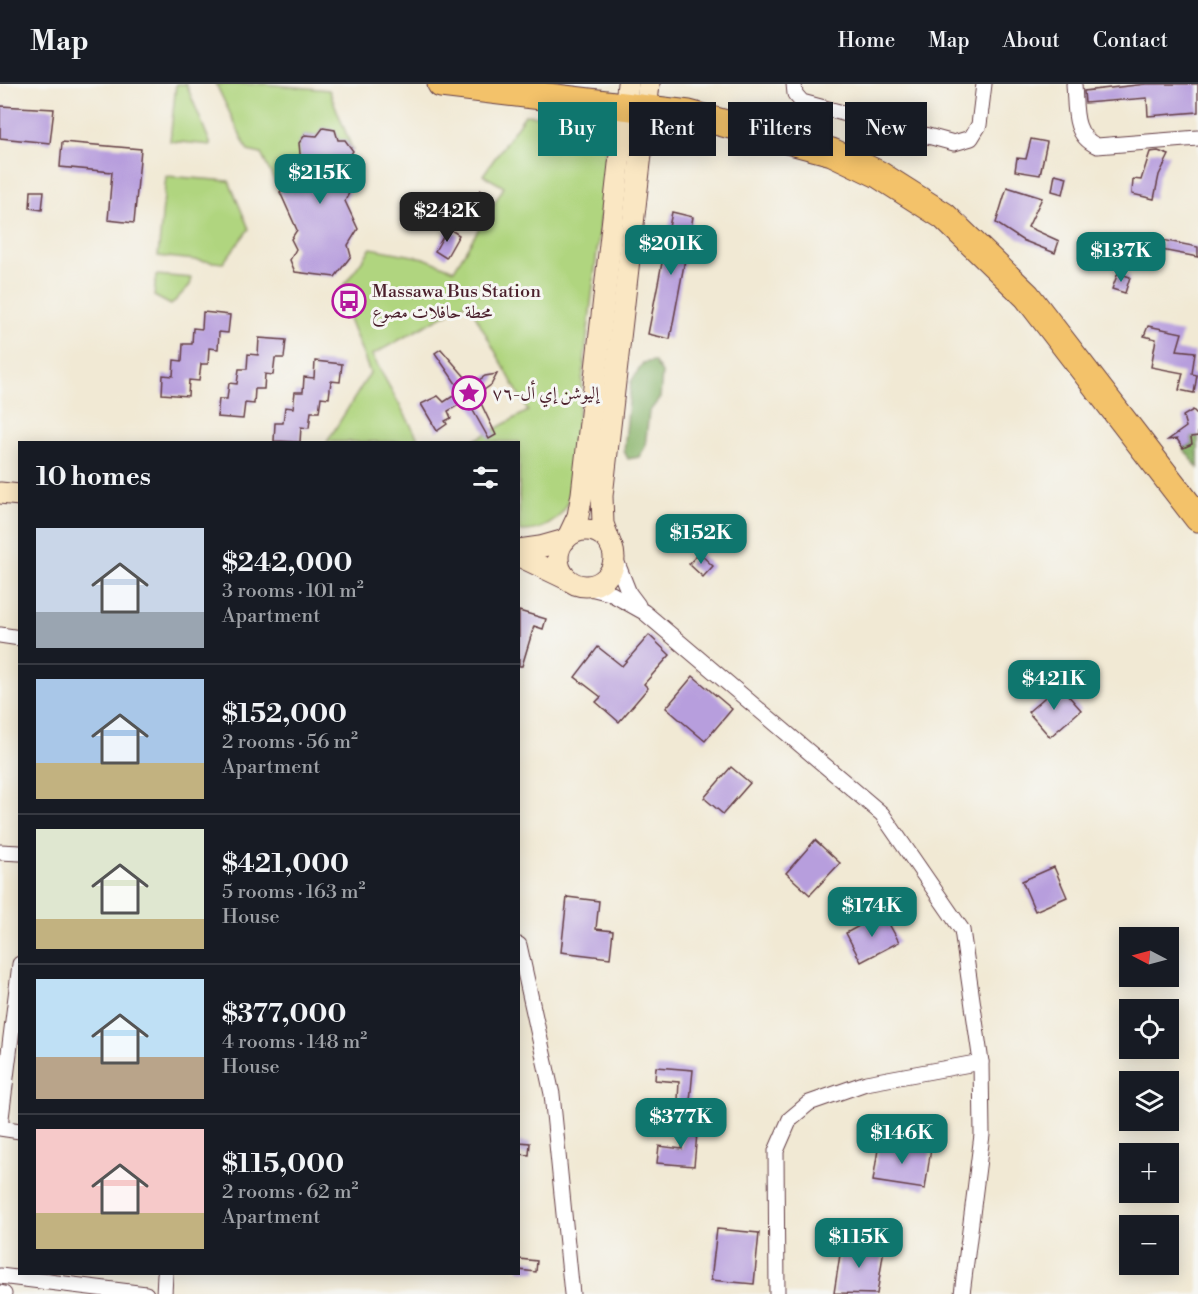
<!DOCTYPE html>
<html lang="en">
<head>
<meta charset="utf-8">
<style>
	:root { --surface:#171b24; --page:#20242c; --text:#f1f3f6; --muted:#9ea1a6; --line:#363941; --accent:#0f766e }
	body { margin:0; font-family:"Libre Bodoni",Amiri,serif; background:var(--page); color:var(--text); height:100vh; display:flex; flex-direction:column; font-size:22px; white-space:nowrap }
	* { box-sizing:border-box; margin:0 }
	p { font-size:20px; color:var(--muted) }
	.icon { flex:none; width:33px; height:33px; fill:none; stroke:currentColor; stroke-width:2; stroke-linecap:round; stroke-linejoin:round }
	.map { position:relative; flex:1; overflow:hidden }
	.drawer { position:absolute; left:18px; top:357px; width:502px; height:834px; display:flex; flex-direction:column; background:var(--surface); border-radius:0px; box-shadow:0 3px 15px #0003 }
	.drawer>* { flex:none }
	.hud { position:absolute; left:538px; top:18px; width:568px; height:54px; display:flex; gap:12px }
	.needle { width:39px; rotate:276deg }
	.controls { position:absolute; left:1119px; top:843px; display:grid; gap:12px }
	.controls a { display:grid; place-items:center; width:60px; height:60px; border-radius:0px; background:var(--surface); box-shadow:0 3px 15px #0003; font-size:30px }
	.price { position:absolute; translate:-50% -51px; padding:0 14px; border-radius:12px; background:var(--accent); color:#fff; font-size:20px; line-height:39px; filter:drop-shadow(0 2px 3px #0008) }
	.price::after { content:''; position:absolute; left:50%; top:36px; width:18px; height:14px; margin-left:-9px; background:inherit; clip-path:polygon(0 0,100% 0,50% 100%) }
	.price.on { background:#222; color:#fff }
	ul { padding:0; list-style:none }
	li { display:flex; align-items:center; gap:18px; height:150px; padding:0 18px }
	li+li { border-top:2px solid var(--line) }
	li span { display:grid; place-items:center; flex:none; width:168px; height:120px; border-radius:0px; color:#555 }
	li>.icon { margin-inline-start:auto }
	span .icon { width:72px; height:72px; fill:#fffc; stroke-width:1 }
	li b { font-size:26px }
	h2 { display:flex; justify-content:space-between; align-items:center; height:72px; padding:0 18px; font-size:26px }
	.pill { padding:0 21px; border-radius:0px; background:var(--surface); box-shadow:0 3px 15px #0003; font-size:21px; line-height:54px }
	.pill.on { background:var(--accent); color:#fff }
	header { display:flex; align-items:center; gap:36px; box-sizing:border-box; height:84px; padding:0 30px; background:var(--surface); border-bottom:2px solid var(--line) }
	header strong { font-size:28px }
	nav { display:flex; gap:33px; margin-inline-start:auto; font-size:21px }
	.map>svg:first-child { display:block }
	.green { fill:#b0d57f; stroke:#7d7a55; stroke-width:1.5 }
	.forest { fill:#8cb66e; stroke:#6b6a4c; stroke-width:1.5 }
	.building { fill:#b79edd }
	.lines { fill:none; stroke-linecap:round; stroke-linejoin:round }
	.street-casing { stroke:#633d44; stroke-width:17 }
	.secondary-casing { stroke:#633d44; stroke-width:23 }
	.highway-casing { stroke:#633d44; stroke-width:29 }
	.street { stroke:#fff; stroke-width:15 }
	.secondary { stroke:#fae7c3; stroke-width:21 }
	.highway { stroke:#f3c26a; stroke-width:27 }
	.labels { text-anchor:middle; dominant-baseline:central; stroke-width:6; stroke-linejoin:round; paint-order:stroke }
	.poi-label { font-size:18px; fill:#4a1f2b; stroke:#f6f6f2; text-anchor:start }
</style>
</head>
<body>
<header>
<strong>Map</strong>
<nav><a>Home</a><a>Map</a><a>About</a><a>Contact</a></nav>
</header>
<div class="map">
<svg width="1198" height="1210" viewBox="0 0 1198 1210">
	<rect width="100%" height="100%" fill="#f6f6f2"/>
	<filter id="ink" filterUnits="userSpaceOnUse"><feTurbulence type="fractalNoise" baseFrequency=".0167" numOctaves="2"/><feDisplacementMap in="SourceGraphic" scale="12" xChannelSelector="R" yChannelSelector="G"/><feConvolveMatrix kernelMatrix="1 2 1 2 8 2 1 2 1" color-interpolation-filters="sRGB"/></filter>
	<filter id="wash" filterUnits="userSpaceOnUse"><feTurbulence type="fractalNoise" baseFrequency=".008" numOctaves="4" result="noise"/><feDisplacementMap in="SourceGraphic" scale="24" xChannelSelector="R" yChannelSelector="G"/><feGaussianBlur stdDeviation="1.35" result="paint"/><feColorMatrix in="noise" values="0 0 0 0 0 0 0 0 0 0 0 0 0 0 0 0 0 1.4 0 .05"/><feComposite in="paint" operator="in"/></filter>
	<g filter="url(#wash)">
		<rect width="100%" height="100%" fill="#f1e9d4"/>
		<g class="green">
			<path d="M176 0H186L211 61 170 57Z"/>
			<path d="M216 0H265L329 6 353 67 345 56H338L335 46 323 44 317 52 305 51 299 59 300 73 296 77 298 81 290 80 282 88 286 99 280 108 261 70 248 67Z"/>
			<path d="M525 31C563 34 605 31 607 81L568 419C558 438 542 448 519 447V358H471L528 327 468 218 372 271 420 358H327L370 289 339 208 371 164 424 174 454 186 504 103 483 91Z"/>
			<path d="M166 92 229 97 249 145 223 179 158 172Z"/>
			<path d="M156 191 192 194 190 201 171 221 154 212Z"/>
		</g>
		<g class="forest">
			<path d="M654 277 662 289 660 314 649 328 645 363 639 373 628 375 624 367 631 298 643 279Z"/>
			<path d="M1198 352V384L1183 364 1192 360 1191 353Z"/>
		</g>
		<g id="blocks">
			<g class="building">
				<path d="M1146 0H1198V28L1148 32 1147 14 1085 19 1084 7Z"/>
				<path d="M0 22 54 25 50 59 0 54Z"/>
				<path d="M323 44 335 46 338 56H345L353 67 347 76 352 87 344 96 350 107 345 117 358 145 348 161 351 172 335 193 295 188 290 176 296 165 291 155 297 146 280 108 286 99 282 88 290 80 301 81 299 59 305 51 317 52Z"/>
				<path d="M1031 55 1047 58 1040 91 1015 87 1017 74 1026 75Z"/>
				<path d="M62 58 141 65 134 139 108 136 112 88 60 83Z"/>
				<path d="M1158 67 1169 71 1159 91 1154 115 1132 110 1133 95 1141 96 1150 68Z"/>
				<path d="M1055 90 1067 93 1063 110 1052 107Z"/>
				<path d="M1007 103 1042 114 1028 143 1059 157 1055 169 1022 156 996 139Z"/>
				<path d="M480 106 490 112 471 143 461 137Z"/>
				<path d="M31 107H44L42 126 30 124Z"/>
				<path d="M672 128 693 133 670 255 648 250Z"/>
				<path d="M448 144 459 151 446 174 435 167Z"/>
				<path d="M1162 156 1198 163V173L1161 166Z"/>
				<path d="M1118 189 1130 193 1125 209 1112 205Z"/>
				<path d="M203 228 230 231 228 249 219 248 218 265 209 264 208 280H201L199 297 189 296 188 312 162 310 163 291 173 292 174 276 182 277 183 260H192L193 244 202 245Z"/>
				<path d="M1148 242 1182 249 1177 266 1195 268 1192 290 1197 291 1194 309 1179 306 1183 289 1151 283 1156 255 1144 252Z"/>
				<path d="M259 254 286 256 284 274H275L273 291 265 290 264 305H255L254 320 245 319 243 335 217 333 219 315H227L229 299 237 300 239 285H247L248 270 258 271Z"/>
				<path d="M441 265 472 301 485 292 497 290 491 301 477 311 496 351 489 355 467 316 448 327 451 334 445 337 447 340 437 347 421 320 438 312 444 318 461 307 435 269Z"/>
				<path d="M315 277 342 280 340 298 331 297 329 314 321 313 319 328H311L309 344 301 343 300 358 274 357 275 339H283L285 323 293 324 295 308H303L304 293 314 294Z"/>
				<path d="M1193 326 1198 331V352L1191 353 1192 360 1183 364 1177 355 1168 356 1186 343 1183 332Z"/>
				<path d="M699 469 713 482 703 493 689 480Z"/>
				<path d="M519 527 546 535 543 545 534 542 522 582H519Z"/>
				<path d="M649 551 670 571 644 600 648 604 619 638 596 618 601 613 575 593 598 563 622 582Z"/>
				<path d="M693 592 732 625 705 657 666 624Z"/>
				<path d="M1059 601 1081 626 1050 653 1028 628Z"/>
				<path d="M731 683 750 699 723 730 704 714Z"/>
				<path d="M815 756 840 779 810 811 786 789Z"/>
				<path d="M1054 783 1067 813 1035 827 1022 797Z"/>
				<path d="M567 813 599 817 596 845 613 847 610 874 561 868Z"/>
				<path d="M883 829 899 858 861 878 846 849Z"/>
				<path d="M656 983 693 986 690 1017 678 1016 679 998 655 996Z"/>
				<path d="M685 1037 698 1039 694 1082 657 1079 659 1062 682 1065Z"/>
				<path d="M519 1058 530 1059 529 1071 519 1070Z"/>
				<path d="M879 1059 931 1064 925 1105 873 1097Z"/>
				<path d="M717 1145 759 1149 754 1200 711 1196Z"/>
				<path d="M842 1158 884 1164 877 1210 834 1209Z"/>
				<path d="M519 1175 537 1177 536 1188 519 1186Z"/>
			</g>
		</g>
	</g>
	<g filter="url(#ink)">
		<use href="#blocks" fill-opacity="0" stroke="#633d44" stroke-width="1.5"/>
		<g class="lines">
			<g class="street-casing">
				<g id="street">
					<path d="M794 0 795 10 802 18 954 59 971 54 979 41 984 0"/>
					<path d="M1074 0C1076 24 1072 51 1097 62L1198 54"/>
					<path d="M613 469 629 509 638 521"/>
					<path d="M582 502 610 509 644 528 882 730 962 846 981 978 982 1051 962 1210"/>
					<path d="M0 551 20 554"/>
					<path d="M0 768 20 769"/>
					<path d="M519 861 552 1010 572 1210"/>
					<path d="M0 1042 20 880"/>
					<path d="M0 1044 20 1047"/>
					<path d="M0 1192 146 1210"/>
					<path d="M0 1209 4 1210"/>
					<path d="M164 1210 165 1190"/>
					<path d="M777 1210 776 1067 790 1035 809 1019 866 999 981 978"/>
				</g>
			</g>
			<g class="secondary-casing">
				<g id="secondary">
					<path d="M0 409 20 411"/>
					<circle cx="586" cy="474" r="28"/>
					<path d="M569 451 578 432 582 410 628 0"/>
					<path d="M612 464 603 440 602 412 649 0"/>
					<path d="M519 466 540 463 565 456"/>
					<path d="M519 472 567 495"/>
				</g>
			</g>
			<g class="highway-casing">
				<path id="highway" d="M441 0 689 30 832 68 878 90 944 132 1027 212 1198 434"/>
			</g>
			<use href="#street" class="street"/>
			<use href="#secondary" class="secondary"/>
			<use href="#highway" class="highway"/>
		</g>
	</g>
	<defs>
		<g id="bus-ring" transform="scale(1.725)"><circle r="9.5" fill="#f6f6f2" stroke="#b5179e" stroke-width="1.5"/><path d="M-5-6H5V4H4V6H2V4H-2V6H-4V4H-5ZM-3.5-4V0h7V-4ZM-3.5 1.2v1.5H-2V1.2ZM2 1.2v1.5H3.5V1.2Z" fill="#b5179e"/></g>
		<g id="sight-ring" transform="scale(1.725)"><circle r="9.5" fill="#f6f6f2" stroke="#b5179e" stroke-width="1.5"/><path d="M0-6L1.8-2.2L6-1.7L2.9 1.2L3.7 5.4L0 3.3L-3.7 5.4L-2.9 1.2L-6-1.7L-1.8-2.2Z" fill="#b5179e"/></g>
	</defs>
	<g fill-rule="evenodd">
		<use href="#bus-ring" x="349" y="217"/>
		<use href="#sight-ring" x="469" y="309"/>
	</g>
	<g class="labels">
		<g class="poi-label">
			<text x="372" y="207">Massawa Bus Station<tspan x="372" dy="21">محطة حافلات مصوع</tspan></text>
			<text x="492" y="309">إليوشن إي أل-٧٦</text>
		</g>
	</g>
</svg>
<div class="controls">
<a><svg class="needle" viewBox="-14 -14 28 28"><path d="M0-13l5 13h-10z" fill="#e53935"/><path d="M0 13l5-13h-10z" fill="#9ea1a6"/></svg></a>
<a><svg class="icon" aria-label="locate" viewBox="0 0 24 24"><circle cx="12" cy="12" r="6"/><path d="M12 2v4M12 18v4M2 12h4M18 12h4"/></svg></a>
<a><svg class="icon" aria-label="layers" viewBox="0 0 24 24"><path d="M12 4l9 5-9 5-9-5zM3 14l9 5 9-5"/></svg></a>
<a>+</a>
<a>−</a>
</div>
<b class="price" style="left:320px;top:121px">$215K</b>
<b class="price on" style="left:447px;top:159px">$242K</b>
<b class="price" style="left:671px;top:192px">$201K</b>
<b class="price" style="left:1121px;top:199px">$137K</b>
<b class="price" style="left:701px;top:481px">$152K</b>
<b class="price" style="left:1054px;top:627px">$421K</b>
<b class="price" style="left:872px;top:854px">$174K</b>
<b class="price" style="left:681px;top:1065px">$377K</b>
<b class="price" style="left:902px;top:1081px">$146K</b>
<b class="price" style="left:859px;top:1185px">$115K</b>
<div class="hud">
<a class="pill on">Buy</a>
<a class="pill">Rent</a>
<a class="pill">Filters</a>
<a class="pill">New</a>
</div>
<section class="drawer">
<h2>10 homes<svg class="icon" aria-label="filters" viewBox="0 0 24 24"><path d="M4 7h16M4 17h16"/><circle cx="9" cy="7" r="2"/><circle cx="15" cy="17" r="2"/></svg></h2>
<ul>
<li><span style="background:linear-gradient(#c9d6e8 70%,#9aa5b1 0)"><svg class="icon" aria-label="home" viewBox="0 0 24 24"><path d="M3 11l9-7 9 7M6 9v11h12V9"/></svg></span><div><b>$242,000</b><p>3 rooms · 101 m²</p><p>Apartment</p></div></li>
<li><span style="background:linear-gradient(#a9c7e8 70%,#c2b280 0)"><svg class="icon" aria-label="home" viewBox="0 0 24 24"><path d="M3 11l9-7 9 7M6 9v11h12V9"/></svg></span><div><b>$152,000</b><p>2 rooms · 56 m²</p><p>Apartment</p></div></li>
<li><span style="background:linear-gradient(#dfe7d0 75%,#c2b280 0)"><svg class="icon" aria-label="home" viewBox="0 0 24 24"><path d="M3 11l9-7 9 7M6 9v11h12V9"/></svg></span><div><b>$421,000</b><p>5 rooms · 163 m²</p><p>House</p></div></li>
<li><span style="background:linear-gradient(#bfe0f5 65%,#b9a48a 0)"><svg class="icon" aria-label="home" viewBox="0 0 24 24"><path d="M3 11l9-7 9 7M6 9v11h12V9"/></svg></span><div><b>$377,000</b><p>4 rooms · 148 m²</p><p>House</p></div></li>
<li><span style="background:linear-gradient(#f6c9c9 70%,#c2b280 0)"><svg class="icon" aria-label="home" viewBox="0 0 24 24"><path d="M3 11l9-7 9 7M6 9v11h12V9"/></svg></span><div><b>$115,000</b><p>2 rooms · 62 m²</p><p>Apartment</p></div></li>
</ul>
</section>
</div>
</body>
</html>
